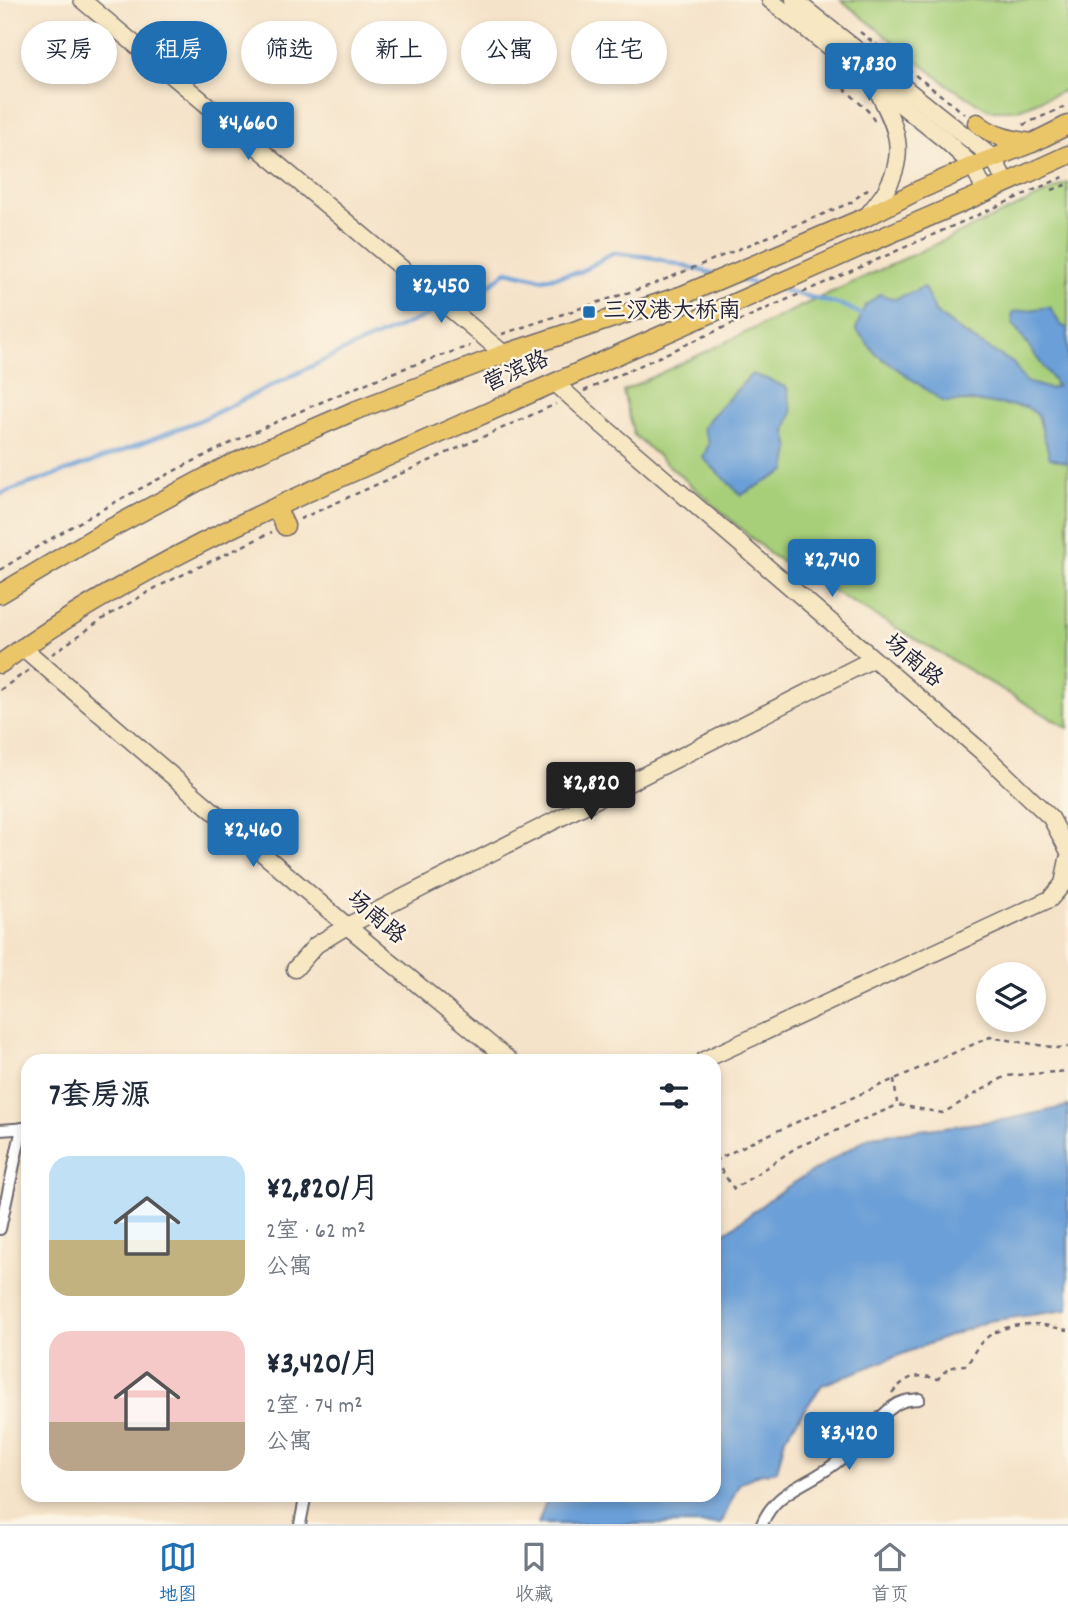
<!DOCTYPE html>
<html lang="zh">
<head>
<meta charset="utf-8">
<style>
	:root { --surface:#fff; --page:#f2f2f3; --text:#1f2937; --muted:#747a83; --line:#e0e1e3; --accent:#1f6fb2 }
	body { margin:0; font-family:Dekko,"LXGW WenKai TC",sans-serif; background:var(--page); color:var(--text); height:100vh; display:flex; flex-direction:column; font-size:26px; white-space:nowrap }
	* { box-sizing:border-box; margin:0 }
	p { font-size:23px; color:var(--muted) }
	.icon { flex:none; width:38px; height:38px; fill:none; stroke:currentColor; stroke-width:2; stroke-linecap:round; stroke-linejoin:round }
	.map { position:relative; flex:1; overflow:hidden }
	.side { position:absolute; left:21px; top:1054px; width:700px; height:448px; display:flex; flex-direction:column; background:var(--surface); border-radius:21px; box-shadow:0 4px 10px #0003 }
	.side>* { flex:none }
	.hud { position:absolute; left:21px; top:21px; width:700px; height:63px; display:flex; gap:14px }
	.controls { position:absolute; left:976px; top:962px; display:grid; gap:14px }
	.controls a { display:grid; place-items:center; width:70px; height:70px; border-radius:50%; background:var(--surface); box-shadow:0 4px 10px #0003; font-size:35px }
	.price { position:absolute; translate:-50% -60px; padding:0 16px; border-radius:7px; background:var(--accent); color:#fff; font-size:23px; line-height:46px; filter:drop-shadow(0 2px 4px #0008) }
	.price::after { content:''; position:absolute; left:50%; top:42px; width:21px; height:16px; margin-left:-10px; background:inherit; clip-path:polygon(0 0,100% 0,50% 100%) }
	.price.current { background:#222; color:#fff }
	ul { padding:0; list-style:none }
	li { display:flex; align-items:center; gap:21px; height:175px; padding:0 28px }
	li span { display:grid; place-items:center; flex:none; width:196px; height:140px; border-radius:21px; color:#555 }
	li>.icon { margin-inline-start:auto }
	span .icon { width:84px; height:84px; fill:#fffc; stroke-width:1 }
	li b { font-size:30px }
	h2 { display:flex; justify-content:space-between; align-items:center; height:84px; padding:0 28px; font-size:30px }
	.chip { padding:0 24px; border-radius:32px; background:var(--surface); box-shadow:0 4px 10px #0003; font-size:24px; line-height:63px }
	.chip.current { background:var(--accent); color:#fff }
	.tab-bar { display:flex; justify-content:space-around; align-items:center; height:98px; border-top:2px solid var(--line); background:var(--surface); font-size:19px; color:var(--muted) }
	.tab-bar a { display:grid; justify-items:center; gap:4px }
	.tab-bar .current { color:var(--accent) }
	.map>svg:first-child { display:block }
	.green { fill:#a7cf79; stroke:#64785a; stroke-width:2 }
	.water { fill:#6b9fd7; stroke:#466089; stroke-width:2 }
	.lines { fill:none; stroke-linecap:round; stroke-linejoin:round }
	.stream { stroke:#6b9fd7; stroke-width:4.5 }
	.street-casing { stroke:#6c666d; stroke-width:14 }
	.secondary-casing { stroke:#6c666d; stroke-width:19 }
	.primary-casing { stroke:#6c666d; stroke-width:21 }
	.path { stroke:#6c666d; stroke-width:2.5; stroke-dasharray:5 5; stroke-linecap:butt }
	.street { stroke:#fff; stroke-width:10 }
	.secondary { stroke:#f7e8c3; stroke-width:16 }
	.primary { stroke:#ebc669; stroke-width:18 }
	.poi-dot { fill:#1f6fb2; stroke:#fcf5e5; stroke-width:2.5 }
	.labels { text-anchor:middle; dominant-baseline:central; stroke-width:5; stroke-linejoin:round; paint-order:stroke }
	.poi-label { font-size:23px; fill:#22223b; stroke:#fcf5e5; text-anchor:start }
	.street-label { font-size:23px; fill:#22223b; stroke:#fcf5e5 }
</style>
</head>
<body>
<div class="map">
<svg width="1068" height="1524" viewBox="0 0 1068 1524">
	<rect width="100%" height="100%" fill="#fcf5e5"/>
	<filter id="ink" filterUnits="userSpaceOnUse"><feTurbulence type="fractalNoise" baseFrequency=".0143" numOctaves="2"/><feDisplacementMap in="SourceGraphic" scale="14" xChannelSelector="R" yChannelSelector="G"/><feConvolveMatrix kernelMatrix="1 2 1 2 8 2 1 2 1" color-interpolation-filters="sRGB"/></filter>
	<filter id="wash" filterUnits="userSpaceOnUse"><feTurbulence type="fractalNoise" baseFrequency=".00686" numOctaves="4" result="noise"/><feDisplacementMap in="SourceGraphic" scale="28" xChannelSelector="R" yChannelSelector="G"/><feGaussianBlur stdDeviation="1.57" result="paint"/><feColorMatrix in="noise" values="0 0 0 0 0 0 0 0 0 0 0 0 0 0 0 0 0 1.4 0 .05"/><feComposite in="paint" operator="in"/></filter>
	<g filter="url(#wash)">
		<rect width="100%" height="100%" fill="#f5e3c9"/>
		<g class="green">
			<path d="M841 0H1068V89L1016 110H989L949 86Z"/>
			<path d="M1068 183V728L771 555 634 435 623 391 806 304Z"/>
		</g>
		<g class="water">
			<path d="M924 287 936 313 963 333 1013 363 1026 382 1050 389 1057 386 1013 324 1012 312 1050 307 1060 324 1068 329V463L1050 458 1038 415 1026 407 967 401 944 402 876 354 856 329 865 306 880 294 895 299Z"/>
			<path d="M752 374 770 380 787 388 792 412 786 431 790 449 786 471 741 495 703 458 709 443 703 428 711 417Z"/>
			<path d="M1068 1106V1310L988 1321 822 1385 785 1438 777 1471 758 1474 739 1484 721 1524H538L548 1495 714 1494V1237L730 1229 782 1190 871 1136 1009 1119Z"/>
		</g>
		<g class="lines">
			<g class="stream">
				<path d="M737 279 760 285"/>
				<path d="M778 289 845 306 866 317"/>
				<path d="M452 304 481 292 507 271 542 279 580 272 613 253 648 257 715 274"/>
				<path d="M0 494 109 456 203 419 341 352 444 308"/>
			</g>
		</g>
	</g>
	<g filter="url(#ink)">
		<g class="lines">
			<g class="street-casing">
				<g id="street">
					<path d="M0 1130 28 1128"/>
					<path d="M0 1229 22 1128"/>
					<path d="M300 1524 306 1494"/>
					<path d="M762 1524C774 1496 793 1490 818 1475 830 1468 842 1459 852 1449 867 1436 877 1417 894 1406 902 1400 910 1400 919 1399"/>
				</g>
			</g>
			<g class="secondary-casing">
				<g id="secondary">
					<path d="M82 0 504 354"/>
					<path d="M770 0 945 140 973 166 986 193"/>
					<path d="M794 0 993 158 1006 182"/>
					<path d="M866 217C873 208 881 199 886 190 908 152 896 126 877 90"/>
					<path d="M555 383 602 425 981 751 1051 818 1068 850"/>
					<path d="M22 647 347 926 509 1060"/>
					<path d="M295 969 316 945 347 926 873 659"/>
					<path d="M704 1060 1050 899 1063 884 1068 859"/>
				</g>
			</g>
			<g class="primary-casing">
				<g id="primary">
					<path d="M977 123C994 137 1011 140 1032 143"/>
					<path d="M276 507 285 526"/>
					<path d="M0 594 102 533 225 467 354 411 504 354 683 295 866 217 917 191 973 166 1032 143 1068 125"/>
					<path d="M0 664C137 564 294 498 448 430 575 374 701 317 829 261 908 225 989 192 1068 155"/>
				</g>
			</g>
			<g class="path">
				<path d="M860 32 965 114"/>
				<path d="M844 88 868 111 877 125"/>
				<path d="M1023 125 1068 105"/>
				<path d="M1052 190 1068 184"/>
				<path d="M502 334 654 284 850 203 869 188"/>
				<path d="M584 391 707 335 1068 175"/>
				<path d="M300 519 556 404"/>
				<path d="M0 570C120 494 248 431 379 378 409 366 440 356 470 346"/>
				<path d="M52 654 104 618 157 587 272 532"/>
				<path d="M0 690 29 670"/>
				<path d="M894 1079 897 1103"/>
				<path d="M714 1161 754 1141 990 1037 1057 1048 1068 1047"/>
				<path d="M715 1161 734 1189 797 1147 898 1105 943 1113 1006 1076 1068 1071"/>
				<path d="M892 1393C907 1376 916 1373 938 1379 946 1368 955 1365 968 1365 972 1356 976 1347 983 1341 994 1329 1019 1323 1035 1324 1046 1324 1057 1329 1068 1330"/>
			</g>
			<use href="#street" class="street"/>
			<use href="#secondary" class="secondary"/>
			<use href="#primary" class="primary"/>
		</g>
	</g>
	<rect class="poi-dot" x="582" y="305" width="14" height="14" rx="3.5"/>
	<g class="labels">
		<g class="poi-label">
			<text x="603" y="312">三汊港大桥南</text>
		</g>
		<g class="street-label">
			<text transform="translate(517 373) rotate(-24)">营滨路</text>
			<text transform="translate(912 662) rotate(40)">场南路</text>
			<text transform="translate(375 919) rotate(40)">场南路</text>
		</g>
	</g>
</svg>
<div class="controls">
<a><svg class="icon" aria-label="layers" viewBox="0 0 24 24"><path d="M12 4l9 5-9 5-9-5zM3 14l9 5 9-5"/></svg></a>
</div>
<b class="price" style="left:869px;top:103px">¥7,830</b>
<b class="price" style="left:248px;top:162px">¥4,660</b>
<b class="price" style="left:441px;top:325px">¥2,450</b>
<b class="price" style="left:832px;top:599px">¥2,740</b>
<b class="price current" style="left:591px;top:822px">¥2,820</b>
<b class="price" style="left:253px;top:869px">¥2,460</b>
<b class="price" style="left:849px;top:1472px">¥3,420</b>
<div class="hud">
<a class="chip">买房</a>
<a class="chip current">租房</a>
<a class="chip">筛选</a>
<a class="chip">新上</a>
<a class="chip">公寓</a>
<a class="chip">住宅</a>
</div>
<section class="side">
<h2>7套房源<svg class="icon" aria-label="filters" viewBox="0 0 24 24"><path d="M4 7h16M4 17h16"/><circle cx="9" cy="7" r="2"/><circle cx="15" cy="17" r="2"/></svg></h2>
<ul>
<li><span style="background:linear-gradient(#bfe0f5 60%,#c2b280 0)"><svg class="icon" aria-label="home" viewBox="0 0 24 24"><path d="M3 11l9-7 9 7M6 9v11h12V9"/></svg></span><div><b>¥2,820/月</b><p>2室 · 62 m²</p><p>公寓</p></div></li>
<li><span style="background:linear-gradient(#f6c9c9 65%,#b9a48a 0)"><svg class="icon" aria-label="home" viewBox="0 0 24 24"><path d="M3 11l9-7 9 7M6 9v11h12V9"/></svg></span><div><b>¥3,420/月</b><p>2室 · 74 m²</p><p>公寓</p></div></li>
</ul>
</section>
</div>
<nav class="tab-bar">
<a class="current"><svg class="icon" aria-label="map" viewBox="0 0 24 24"><path d="M3 6l6-2 6 2 6-2v14l-6 2-6-2-6 2zM9 4v14M15 6v14"/></svg>地图</a>
<a><svg class="icon" aria-label="saved" viewBox="0 0 24 24"><path d="M7 4h10v16l-5-4-5 4z"/></svg>收藏</a>
<a><svg class="icon" aria-label="home" viewBox="0 0 24 24"><path d="M3 11l9-7 9 7M6 9v11h12V9"/></svg>首页</a>
</nav>
</body>
</html>
